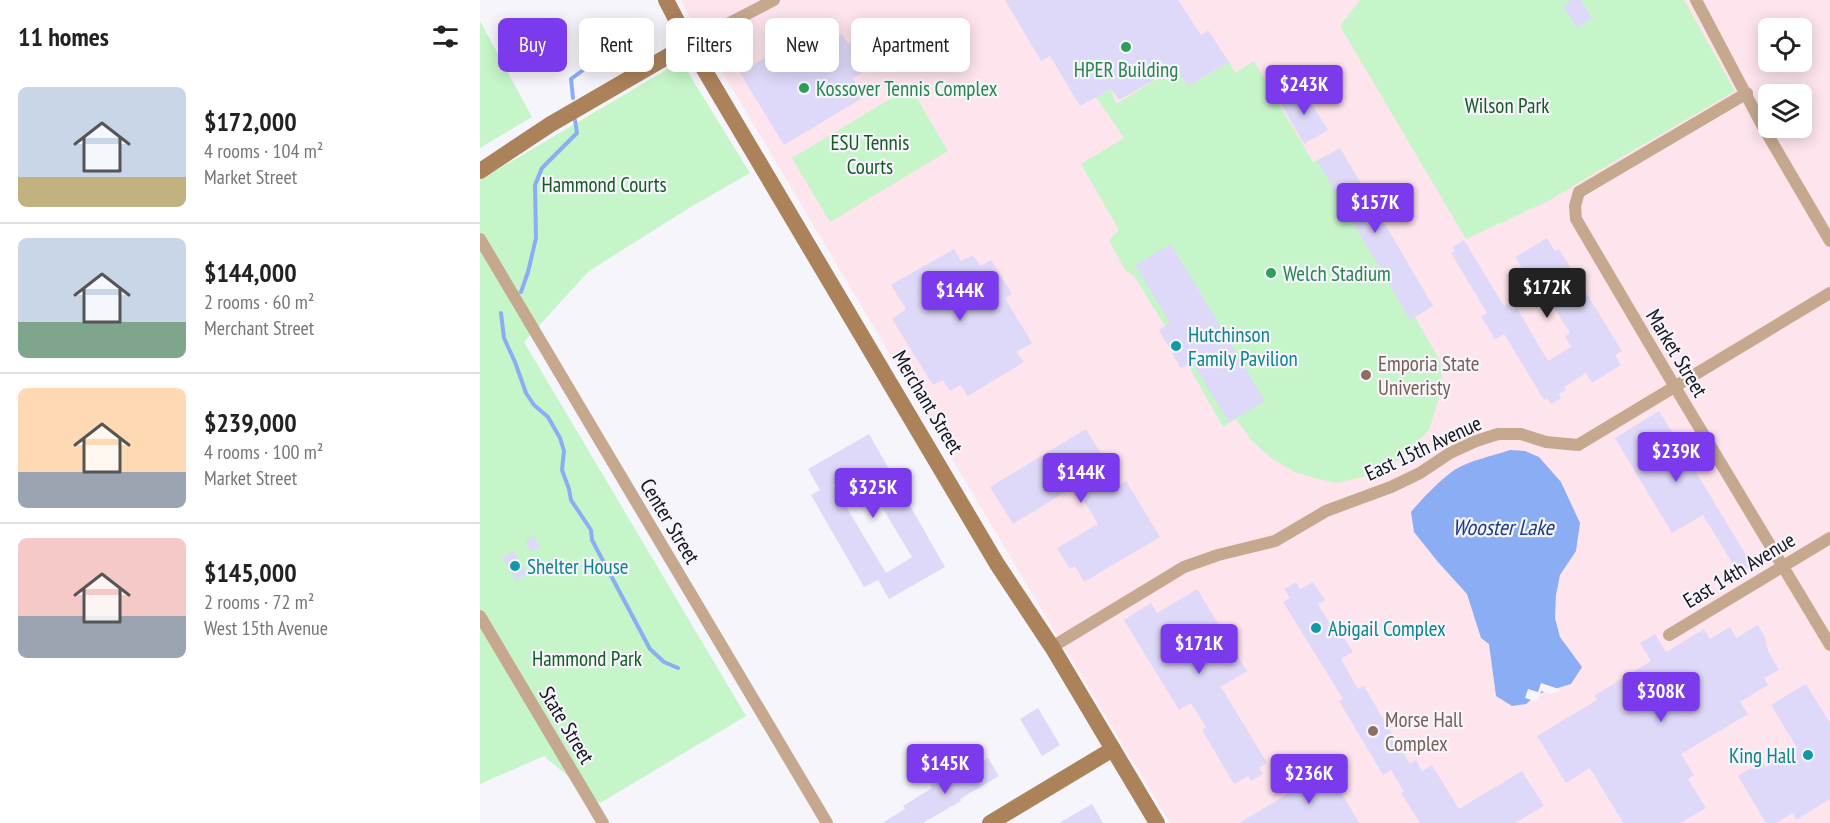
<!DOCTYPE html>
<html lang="en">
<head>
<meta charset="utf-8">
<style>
	:root { --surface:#fff; --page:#f6f6f6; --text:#222; --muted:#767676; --line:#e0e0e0; --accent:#7c3aed }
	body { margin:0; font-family:"PT Sans Narrow",sans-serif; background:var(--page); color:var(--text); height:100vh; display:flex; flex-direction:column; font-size:22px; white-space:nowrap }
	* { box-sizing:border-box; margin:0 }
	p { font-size:20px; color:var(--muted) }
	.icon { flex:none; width:33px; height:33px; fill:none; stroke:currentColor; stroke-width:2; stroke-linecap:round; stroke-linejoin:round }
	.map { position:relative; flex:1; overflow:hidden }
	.side { display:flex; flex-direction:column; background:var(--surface); width:480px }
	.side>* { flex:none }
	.hud { position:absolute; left:18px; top:18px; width:570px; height:54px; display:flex; gap:12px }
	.controls { position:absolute; left:1278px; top:18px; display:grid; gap:12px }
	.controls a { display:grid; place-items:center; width:54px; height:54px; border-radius:9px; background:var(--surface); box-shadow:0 3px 15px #0003; font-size:30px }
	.price { position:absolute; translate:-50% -51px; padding:0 14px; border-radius:6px; background:var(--accent); color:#fff; font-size:20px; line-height:39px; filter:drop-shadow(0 2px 3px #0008) }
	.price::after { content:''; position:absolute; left:50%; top:36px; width:18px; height:14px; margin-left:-9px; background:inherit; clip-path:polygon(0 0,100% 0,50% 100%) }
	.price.current { background:#222; color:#fff }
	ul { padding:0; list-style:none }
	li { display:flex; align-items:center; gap:18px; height:150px; padding:0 18px }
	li+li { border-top:2px solid var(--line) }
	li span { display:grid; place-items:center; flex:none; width:168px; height:120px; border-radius:9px; color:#555 }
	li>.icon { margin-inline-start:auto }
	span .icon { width:72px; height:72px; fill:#fffc; stroke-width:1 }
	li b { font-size:26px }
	h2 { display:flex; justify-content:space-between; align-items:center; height:72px; padding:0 18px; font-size:26px }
	.tag { padding:0 21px; border-radius:9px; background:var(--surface); box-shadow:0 3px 15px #0003; font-size:21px; line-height:54px }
	.tag.current { background:var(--accent); color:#fff }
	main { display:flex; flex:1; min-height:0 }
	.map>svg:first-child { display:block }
	.education { fill:#fee4ed; fill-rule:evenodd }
	.green { fill:#c6f5c9 }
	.water { fill:#8badf4 }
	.pier { fill:#f6f5fb }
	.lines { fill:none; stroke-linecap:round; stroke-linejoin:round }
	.stream { stroke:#8badf4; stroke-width:4 }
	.building { fill:#dfd9f9; fill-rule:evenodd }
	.street { stroke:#c5a88e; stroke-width:12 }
	.secondary { stroke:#ac825b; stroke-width:16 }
	.leisure-dot { fill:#2e9e5b; stroke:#f6f5fb; stroke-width:2 }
	.culture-dot { fill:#0f9aa8; stroke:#f6f5fb; stroke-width:2 }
	.education-dot { fill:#8d6e63; stroke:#f6f5fb; stroke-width:2 }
	.labels { text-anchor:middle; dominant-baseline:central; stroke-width:4.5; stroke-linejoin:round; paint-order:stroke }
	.leisure-label { font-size:21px; fill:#27864d; stroke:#f6f5fb; text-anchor:start }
	.park-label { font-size:21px; fill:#145b23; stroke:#f6f5fb }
	.culture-label { font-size:21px; fill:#0d838f; stroke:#f6f5fb; text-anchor:start }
	.street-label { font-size:21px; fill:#14121c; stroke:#f6f5fb }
	.education-label { font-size:21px; fill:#785e54; stroke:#f6f5fb; text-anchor:start }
	.water-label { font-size:22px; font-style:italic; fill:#1c3b8c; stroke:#f6f5fb }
</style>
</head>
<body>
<main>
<section class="side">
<h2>11 homes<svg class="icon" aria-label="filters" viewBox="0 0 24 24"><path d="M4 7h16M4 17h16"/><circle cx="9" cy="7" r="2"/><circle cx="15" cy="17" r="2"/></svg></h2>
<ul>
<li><span style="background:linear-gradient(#c9d6e8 75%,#c2b280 0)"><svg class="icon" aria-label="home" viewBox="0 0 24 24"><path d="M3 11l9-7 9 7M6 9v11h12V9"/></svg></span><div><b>$172,000</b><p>4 rooms · 104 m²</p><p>Market Street</p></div></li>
<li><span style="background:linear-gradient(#c9d6e8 70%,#7fa58c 0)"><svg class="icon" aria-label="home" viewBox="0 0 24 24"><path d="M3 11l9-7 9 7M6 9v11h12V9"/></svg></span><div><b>$144,000</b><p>2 rooms · 60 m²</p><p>Merchant Street</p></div></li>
<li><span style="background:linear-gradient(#ffd9b3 70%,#9aa5b1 0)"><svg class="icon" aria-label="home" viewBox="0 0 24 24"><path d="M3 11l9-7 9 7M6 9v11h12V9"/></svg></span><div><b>$239,000</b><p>4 rooms · 100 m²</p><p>Market Street</p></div></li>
<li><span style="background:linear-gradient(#f6c9c9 65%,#9aa5b1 0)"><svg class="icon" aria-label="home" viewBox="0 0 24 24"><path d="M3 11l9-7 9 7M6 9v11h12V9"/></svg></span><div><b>$145,000</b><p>2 rooms · 72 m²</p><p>West 15th Avenue</p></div></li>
</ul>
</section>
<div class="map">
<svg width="1350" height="823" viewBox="0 0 1350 823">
	<rect width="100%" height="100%" fill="#f6f5fb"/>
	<path class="education" d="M201 0H1350V823H690L569 622 211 19ZM1288 28H1322V62H1288ZM1288 94H1322V128H1288Z"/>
	<g class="green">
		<path d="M880 0H1204L1255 91 1118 171 1070 200 986 239 860 26Z"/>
		<path d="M0 21 52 117 0 148Z"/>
		<path d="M201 61 270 173 214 205 109 271 44 342 266 716 120 803 64 756 0 784V180Z"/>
		<path d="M774 61 833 162 860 148 953 306 935 317 960 361 963 385 949 430 919 460 886 476 858 483 838 479 815 472 791 458 771 440 756 419 743 427 708 365 701 368 679 330 685 326 654 276 645 270 629 240 639 230 601 164 644 138 616 97 631 89 636 104 695 68 708 86 749 62 755 73Z"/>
		<path d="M430 87 468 151 350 222 312 158Z"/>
	</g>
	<path class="water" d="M1030 450 1045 451 1059 457 1081 482 1100 523 1096 551 1080 575 1076 595 1075 618 1080 637 1102 667 1091 684 1058 694 1046 704 1032 706 1016 696 1009 644 1001 638 987 594 958 562 934 532 931 512C940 501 964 476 976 469 992 460 1012 456 1030 450Z"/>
	<path class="pier" d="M1061 683 1082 690 1070 694 1061 691 1059 698 1055 701 1045 698 1048 689 1058 692Z"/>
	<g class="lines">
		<g class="stream">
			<path d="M93 98 91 79 136 46"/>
			<path d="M41 292 48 272 56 238 55 185 62 168 97 133 95 120"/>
			<path d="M21 313 24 338 35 362 46 393 54 405 68 417 80 438 84 451 82 470 89 489 91 500 111 530 112 540 170 649 184 662 198 668"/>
		</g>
	</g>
	<g class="building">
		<path d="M525 0H698L721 35 728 30 749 62 708 86 695 68 639 100 631 89 600 106 570 56 561 61Z"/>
		<path d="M1092 0H1101L1112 19 1096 28 1083 5Z"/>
		<path d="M341 24 351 40 362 34 368 44 384 34 397 56 379 67 382 73 373 78 384 97 304 145 260 73Z"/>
		<path d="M822 88 848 130 824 144 800 102Z"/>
		<path d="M860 148 953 306 930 320 837 161Z"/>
		<path d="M1067 238 1075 251 1079 249 1142 351 1135 355 1141 365 1112 383 1106 373 1084 387 1086 390 1079 394 1081 398 1071 404 1067 398 1064 400 1024 334 1015 339 1001 316 1007 313 971 253 975 251 972 247 984 240 1024 306 1028 303 1033 310 1037 308 1068 361 1091 347 1085 336 1090 333 1071 303 1065 307 1063 303 1058 306 1036 271 1042 268 1035 257Z"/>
		<path d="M691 244 785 401 749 422 712 362 701 368 679 330 690 323 655 265Z"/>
		<path d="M474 249 481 261 493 255 500 266 511 260 532 294 525 298 552 343 536 352 544 362 488 396 480 385 470 391 463 380 453 385 412 319 426 309 411 285Z"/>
		<path d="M1179 411 1272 565 1259 574 1223 515 1192 533 1135 438Z"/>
		<path d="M606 429 640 485 646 481 680 537 604 582 595 566 590 569 577 548 618 524 595 486 533 524 510 487Z"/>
		<path d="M389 434 465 567 409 599 398 580 384 587 331 495 340 490 328 469ZM379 469 432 557 406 573 353 485Z"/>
		<path d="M54 536 60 547 51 552 45 542Z"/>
		<path d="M34 551 47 574 36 581 22 558Z"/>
		<path d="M816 582 820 589 833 582 845 600 838 604 859 639 863 637 873 652 861 659 878 689 884 686 930 764 936 760 942 771 952 765 979 809 1042 771 1064 806 1035 823H940L921 793 924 792 911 770 903 775 859 701 863 699 803 602 810 598 804 589Z"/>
		<path d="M717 589 767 671 741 687 787 763 779 768 783 774 771 781 768 776 754 784 722 730 726 727 711 703 699 710 644 620 671 603 677 613Z"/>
		<path d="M1278 625 1285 637 1288 651 1299 670 1284 678 1288 685 1260 702 1268 714 1201 754 1214 775 1208 779 1226 808 1200 823H1143L1110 768 1086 783 1057 736 1117 700 1114 696 1171 661 1160 643 1175 634 1186 652 1224 629 1230 639 1250 627 1256 638Z"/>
		<path d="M1326 684 1350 723V799L1316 820 1313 813 1296 823H1286L1258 776 1283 761 1286 767 1317 748 1291 705Z"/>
		<path d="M558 708 580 745 562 756 540 719Z"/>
		<path d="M508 758 519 776 480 799 481 801 443 823H402L425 809 423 806 452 788 450 785 466 775 470 782Z"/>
		<path d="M848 770 879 823H759L784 808Z"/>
		<path d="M612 804 623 823H579Z"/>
	</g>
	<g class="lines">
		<g class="street">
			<path d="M1216 0 1282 125 1350 241"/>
			<path d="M209 44 294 0"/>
			<path d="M1267 93 1099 192 1095 206 1096 219 1195 387 1350 645"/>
			<path d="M0 239 347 823"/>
			<path d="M0 616 123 823"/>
			<path d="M1189 635 1350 538"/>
			<path d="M572 647 704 567 738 555 795 541 846 511 911 487 940 473 970 453 996 441 1018 434H1041L1066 442 1098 445 1350 293"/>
		</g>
		<g class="secondary">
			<path d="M186 0 209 44 517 564 572 647 677 823"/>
			<path d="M0 171 71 124 209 44"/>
			<path d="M510 823 633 749"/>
		</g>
	</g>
	<g class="leisure-dot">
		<circle cx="646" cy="47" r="6"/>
		<circle cx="324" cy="88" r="6"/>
		<circle cx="791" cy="273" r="6"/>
	</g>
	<g class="culture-dot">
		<circle cx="696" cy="346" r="6"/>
		<circle cx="35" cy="566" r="6"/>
		<circle cx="836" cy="628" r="6"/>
		<circle cx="1328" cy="755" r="6"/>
	</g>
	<g class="education-dot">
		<circle cx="886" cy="375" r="6"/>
		<circle cx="893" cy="731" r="6"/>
	</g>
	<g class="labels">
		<g class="leisure-label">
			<text x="646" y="69" text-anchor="middle">HPER Building</text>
			<text x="336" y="88">Kossover Tennis Complex</text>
			<text x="803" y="273">Welch Stadium</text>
		</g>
		<g class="park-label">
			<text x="1027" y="105">Wilson Park</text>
			<text x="390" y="142">ESU Tennis<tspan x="390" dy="24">Courts</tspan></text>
			<text x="124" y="184">Hammond Courts</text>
			<text x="107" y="658">Hammond Park</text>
		</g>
		<g class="culture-label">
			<text x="708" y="334">Hutchinson<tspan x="708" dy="24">Family Pavilion</tspan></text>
			<text x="47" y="566">Shelter House</text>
			<text x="848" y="628">Abigail Complex</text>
			<text x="1316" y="755" text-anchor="end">King Hall</text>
		</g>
		<g class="street-label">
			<text transform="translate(1197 353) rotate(59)">Market Street</text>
			<text transform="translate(448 402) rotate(59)">Merchant Street</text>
			<text transform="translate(943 448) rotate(-25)">East 15th Avenue</text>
			<text transform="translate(190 521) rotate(59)">Center Street</text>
			<text transform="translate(1259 570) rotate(-31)">East 14th Avenue</text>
			<text transform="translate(87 725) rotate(59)">State Street</text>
		</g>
		<g class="education-label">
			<text x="898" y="363">Emporia State<tspan x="898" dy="24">Univeristy</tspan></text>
			<text x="905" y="719">Morse Hall<tspan x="905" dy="24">Complex</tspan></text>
		</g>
		<g class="water-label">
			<text x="1023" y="527">Wooster Lake</text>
		</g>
	</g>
</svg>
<div class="controls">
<a><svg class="icon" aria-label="locate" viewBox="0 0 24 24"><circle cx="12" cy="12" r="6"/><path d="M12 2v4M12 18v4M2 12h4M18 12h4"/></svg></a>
<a><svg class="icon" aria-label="layers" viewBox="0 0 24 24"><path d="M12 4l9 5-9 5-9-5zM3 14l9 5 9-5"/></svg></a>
</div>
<b class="price" style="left:824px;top:116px">$243K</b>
<b class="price" style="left:895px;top:234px">$157K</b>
<b class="price current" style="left:1067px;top:319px">$172K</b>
<b class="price" style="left:480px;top:322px">$144K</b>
<b class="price" style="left:1196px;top:483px">$239K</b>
<b class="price" style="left:601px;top:504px">$144K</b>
<b class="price" style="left:393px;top:519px">$325K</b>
<b class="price" style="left:719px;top:675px">$171K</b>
<b class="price" style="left:1181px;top:723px">$308K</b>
<b class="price" style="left:465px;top:795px">$145K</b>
<b class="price" style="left:829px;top:805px">$236K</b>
<div class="hud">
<a class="tag current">Buy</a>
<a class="tag">Rent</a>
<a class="tag">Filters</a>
<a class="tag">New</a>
<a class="tag">Apartment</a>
</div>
</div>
</main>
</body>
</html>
